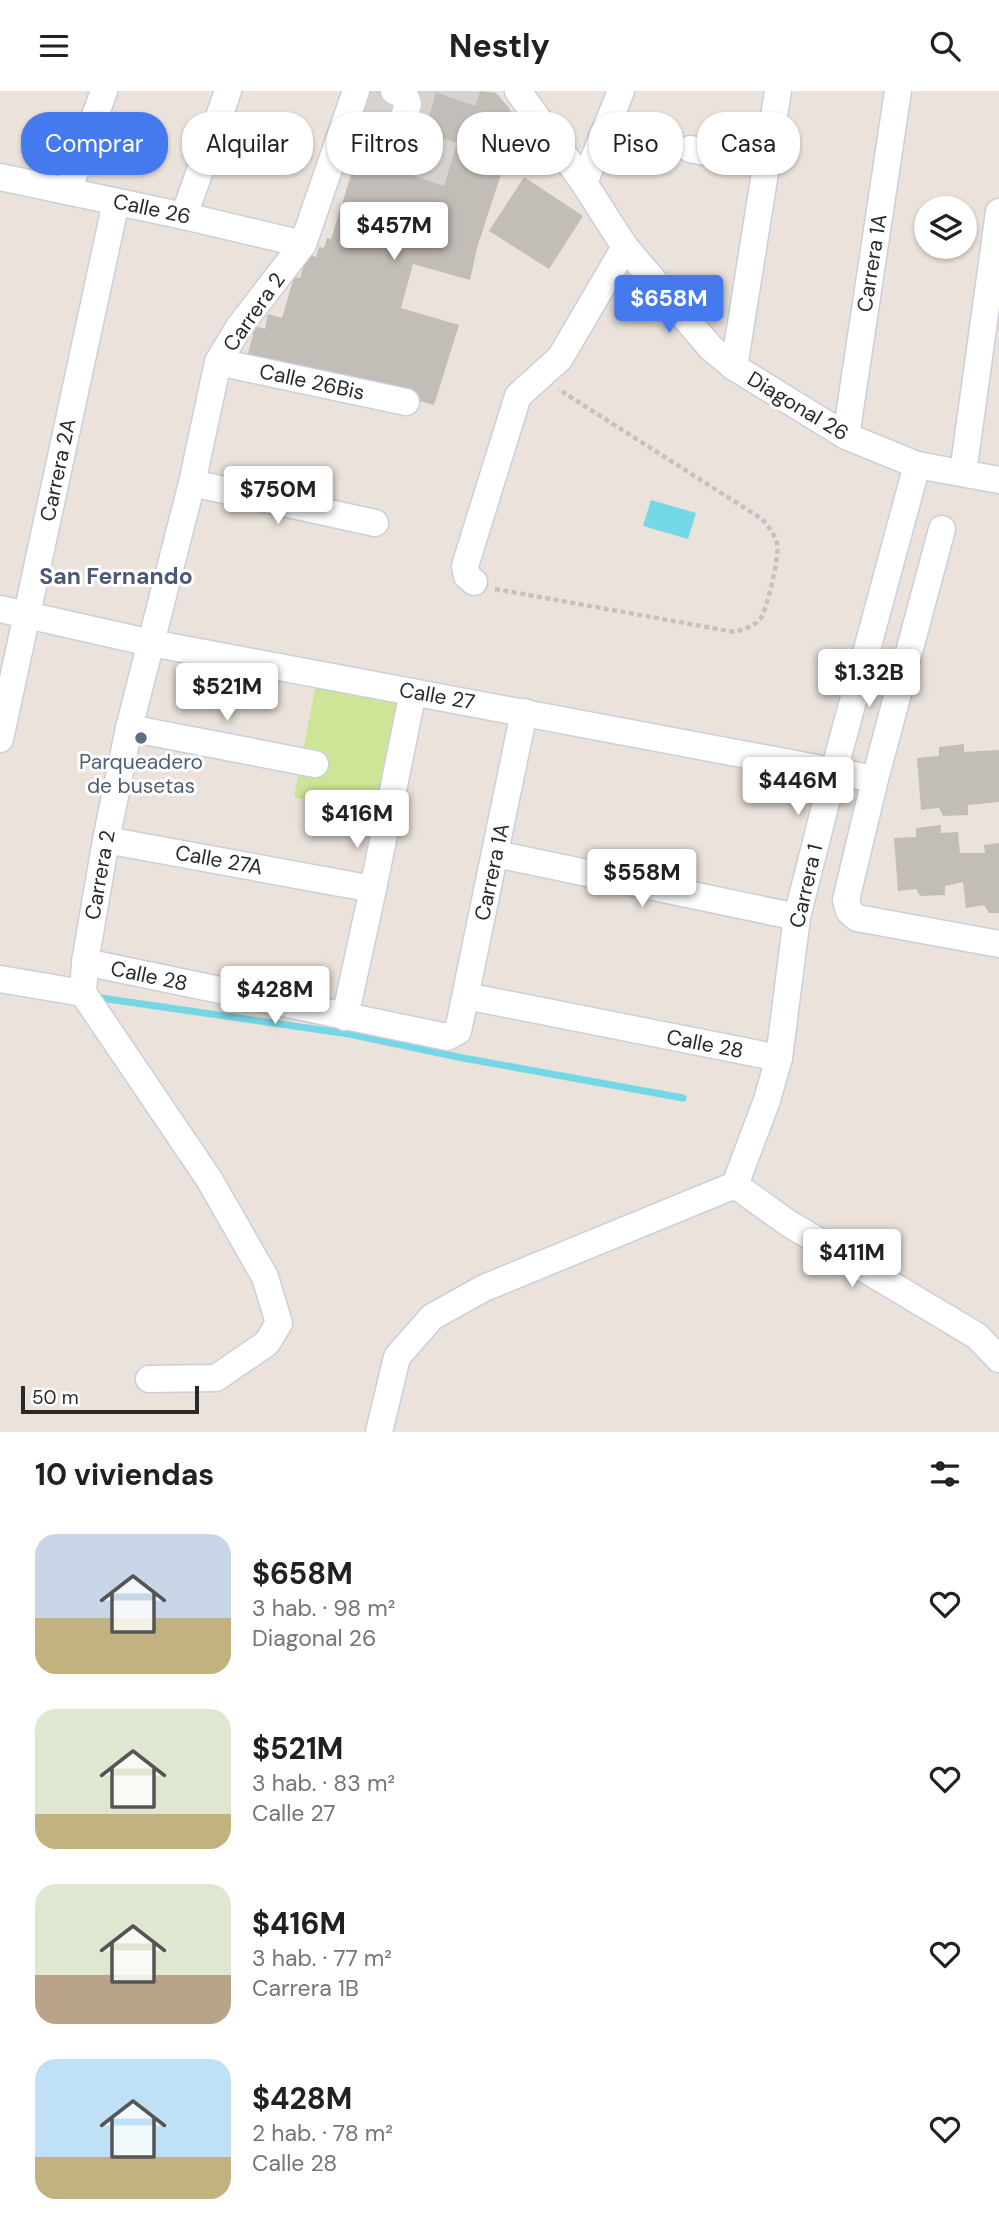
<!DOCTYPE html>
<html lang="es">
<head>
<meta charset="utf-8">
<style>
	:root { --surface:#fff; --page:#f6f6f6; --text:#202124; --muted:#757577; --accent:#457aee }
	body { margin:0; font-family:"DM Sans",sans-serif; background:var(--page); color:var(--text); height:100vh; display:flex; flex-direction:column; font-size:26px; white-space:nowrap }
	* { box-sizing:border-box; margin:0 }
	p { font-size:23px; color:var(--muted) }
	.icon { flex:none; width:38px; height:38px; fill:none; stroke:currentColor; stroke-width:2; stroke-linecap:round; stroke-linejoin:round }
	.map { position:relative; height:1341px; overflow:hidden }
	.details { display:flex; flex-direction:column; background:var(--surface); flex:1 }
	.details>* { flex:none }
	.top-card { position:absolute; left:21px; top:21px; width:957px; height:63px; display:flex; gap:14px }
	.controls { position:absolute; left:914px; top:105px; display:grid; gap:14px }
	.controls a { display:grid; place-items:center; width:63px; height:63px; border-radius:50%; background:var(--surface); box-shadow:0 2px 5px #0004; font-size:35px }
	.scale { position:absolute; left:21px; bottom:18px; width:178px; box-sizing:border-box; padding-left:7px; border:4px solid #292929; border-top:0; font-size:19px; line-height:24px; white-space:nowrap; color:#292929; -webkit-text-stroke:5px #fff; paint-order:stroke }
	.price { position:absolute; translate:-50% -60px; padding:0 16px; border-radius:7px; background:#fff; color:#222; font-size:23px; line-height:46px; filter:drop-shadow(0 2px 4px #0008) }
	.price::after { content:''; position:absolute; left:50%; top:42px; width:21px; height:16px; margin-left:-10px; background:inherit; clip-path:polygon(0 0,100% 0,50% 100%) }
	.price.active { background:var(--accent); color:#fff }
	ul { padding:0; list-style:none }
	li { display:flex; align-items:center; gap:21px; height:175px; padding:0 35px }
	li span { display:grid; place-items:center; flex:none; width:196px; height:140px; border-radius:21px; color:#555 }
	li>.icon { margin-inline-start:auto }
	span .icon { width:84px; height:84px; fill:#fffc; stroke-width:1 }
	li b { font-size:30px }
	h2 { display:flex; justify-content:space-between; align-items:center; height:84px; padding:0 35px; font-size:30px }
	.pill { padding:0 24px; border-radius:28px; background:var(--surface); box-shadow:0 2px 5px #0004; font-size:24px; line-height:63px }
	.pill.active { background:var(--accent); color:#fff }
	header { display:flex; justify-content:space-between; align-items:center; height:91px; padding:0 35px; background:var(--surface); font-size:32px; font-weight:700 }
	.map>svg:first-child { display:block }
	.pitch { fill:#cee497 }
	.plaza { fill:#d7d2ce }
	.water { fill:#74d7e6 }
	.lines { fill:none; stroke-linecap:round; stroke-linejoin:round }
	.stream { stroke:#74d7e6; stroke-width:7 }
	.building { fill:#c3bdb7 }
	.minor-casing { stroke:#cacfda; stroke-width:29 }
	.path { stroke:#c3c3c3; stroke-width:4.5; stroke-dasharray:5 3.5; stroke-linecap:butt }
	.minor { stroke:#fff; stroke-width:26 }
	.service-dot { fill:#5c6f8a; stroke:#fff; stroke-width:2.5 }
	.labels { text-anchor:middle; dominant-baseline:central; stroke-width:6; stroke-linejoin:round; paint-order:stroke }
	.street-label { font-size:21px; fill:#292929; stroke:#fff }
	.service-label { font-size:21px; fill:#4e5e75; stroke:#fff }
	.neighbourhood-label { font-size:23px; font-weight:bold; fill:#4c5976; stroke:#fff }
</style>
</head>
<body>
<header><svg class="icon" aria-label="menu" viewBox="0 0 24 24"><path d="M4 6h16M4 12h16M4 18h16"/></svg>Nestly<svg class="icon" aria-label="search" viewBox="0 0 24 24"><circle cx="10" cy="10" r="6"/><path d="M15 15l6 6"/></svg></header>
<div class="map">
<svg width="999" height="1341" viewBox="0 0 999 1341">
	<rect width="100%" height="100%" fill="#eae2db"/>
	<path class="pitch" d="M316 593 399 610 374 722 294 706Z"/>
	<path class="plaza" d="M365 0H480L475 15 436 1 424 42 457 52 444 95 343 61Z"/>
	<path class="water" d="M651 409 696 422 688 448 643 435Z"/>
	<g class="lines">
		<path class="stream" d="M94 906 349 943 463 967 683 1007"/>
	</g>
	<g class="building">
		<path d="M480 0 496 2 510 18 516 37 477 157 470 189 413 173 401 217 459 234 434 314 248 263 255 235 265 238 268 223 282 227 294 186 300 187 307 163 316 166 319 156 324 157 327 147 331 148 357 65 444 95 457 52 424 42 436 1 475 15Z"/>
		<path d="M524 86 583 125 549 178 489 140Z"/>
		<path d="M964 653V661L999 659V711L968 714V724L943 725 939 717 921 719 917 667 939 665V656Z"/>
		<path d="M941 734V742L958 741 960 762H985L984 754 999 752V822H989L984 814 966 817 963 791 945 795V804L920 805 916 798 898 800 894 747 916 746V737Z"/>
	</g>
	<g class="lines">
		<g class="minor-casing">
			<g id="minor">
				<path d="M518 0 584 92 625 156 711 257 734 276 846 345 917 374 999 389"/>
				<path d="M340 46 377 59 391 60 394 57 408 13C407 4 401 3 394 0"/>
				<path d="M690 58 766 73"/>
				<path d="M0 86 184 125 303 153"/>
				<path d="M584 92 621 0"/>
				<path d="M68 100 104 0"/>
				<path d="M184 125 228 0"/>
				<path d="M218 271 406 311"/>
				<path d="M734 276 778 0"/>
				<path d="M846 345 898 0"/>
				<path d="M963 382 999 121"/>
				<path d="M192 392 375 432"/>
				<path d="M942 438 875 688 846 809 849 820 857 827 999 853"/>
				<path d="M474 491 467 485 465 475 518 305 560 267 625 156"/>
				<path d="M0 518 151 552 875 688"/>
				<path d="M129 637 315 673"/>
				<path d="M0 648 116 111"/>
				<path d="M106 749 373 798"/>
				<path d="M496 763 797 826"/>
				<path d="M85 871 447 946 458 940 524 621"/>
				<path d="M0 888 83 902"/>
				<path d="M83 902 85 871 106 749 129 637 192 392 218 271 239 236 303 153 356 0"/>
				<path d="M83 902 209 1088 265 1186 279 1232 267 1252 216 1287 149 1288"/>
				<path d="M466 905 779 967"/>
				<path d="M345 926 373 798 413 601"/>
				<path d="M735 1094 767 1009 779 967 797 826 834 680 917 374"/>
				<path d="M735 1094 788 1132 977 1245 999 1268"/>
				<path d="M379 1341 397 1266 432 1226 484 1197 735 1094"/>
			</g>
		</g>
		<path class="path" d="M495 498 735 541C744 538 753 536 760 528 767 519 780 464 777 452 774 442 768 435 762 428L558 298"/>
		<use href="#minor" class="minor"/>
	</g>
	<circle class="service-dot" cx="141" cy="647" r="7"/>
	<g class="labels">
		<g class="street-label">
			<text transform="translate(152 118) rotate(12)">Calle 26</text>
			<text transform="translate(872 172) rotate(-81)">Carrera 1A</text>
			<text transform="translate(254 221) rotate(-55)">Carrera 2</text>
			<text transform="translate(312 291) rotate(12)">Calle 26Bis</text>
			<text transform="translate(798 315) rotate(31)">Diagonal 26</text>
			<text transform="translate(58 379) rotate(-78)">Carrera 2A</text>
			<text transform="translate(437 605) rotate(10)">Calle 27</text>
			<text transform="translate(219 769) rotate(10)">Calle 27A</text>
			<text transform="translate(492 781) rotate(-78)">Carrera 1A</text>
			<text transform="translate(100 784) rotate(-80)">Carrera 2</text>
			<text transform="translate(806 795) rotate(-77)">Carrera 1</text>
			<text transform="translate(149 885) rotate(12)">Calle 28</text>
			<text transform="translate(705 953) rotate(11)">Calle 28</text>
		</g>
		<g class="service-label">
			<text x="141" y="671">Parqueadero<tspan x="141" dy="24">de busetas</tspan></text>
		</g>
		<g class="neighbourhood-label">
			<text x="116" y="485">San Fernando</text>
		</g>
	</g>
</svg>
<div class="controls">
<a><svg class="icon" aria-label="layers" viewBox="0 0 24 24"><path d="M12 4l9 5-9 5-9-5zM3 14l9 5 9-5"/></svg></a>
</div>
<div class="scale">50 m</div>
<b class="price" style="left:394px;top:171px">$457M</b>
<b class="price active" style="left:669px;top:244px">$658M</b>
<b class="price" style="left:278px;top:435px">$750M</b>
<b class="price" style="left:869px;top:618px">$1.32B</b>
<b class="price" style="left:227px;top:632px">$521M</b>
<b class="price" style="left:798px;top:726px">$446M</b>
<b class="price" style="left:357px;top:759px">$416M</b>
<b class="price" style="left:642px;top:818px">$558M</b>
<b class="price" style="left:275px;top:935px">$428M</b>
<b class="price" style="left:852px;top:1198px">$411M</b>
<div class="top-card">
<a class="pill active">Comprar</a>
<a class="pill">Alquilar</a>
<a class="pill">Filtros</a>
<a class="pill">Nuevo</a>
<a class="pill">Piso</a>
<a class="pill">Casa</a>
</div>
</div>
<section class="details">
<h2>10 viviendas<svg class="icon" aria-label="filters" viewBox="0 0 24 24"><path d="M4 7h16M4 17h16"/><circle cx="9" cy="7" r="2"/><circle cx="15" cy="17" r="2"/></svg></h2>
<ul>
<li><span style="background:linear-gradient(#c9d6e8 60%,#c2b280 0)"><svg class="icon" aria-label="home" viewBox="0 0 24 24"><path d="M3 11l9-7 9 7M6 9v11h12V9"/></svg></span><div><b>$658M</b><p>3 hab. · 98 m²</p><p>Diagonal 26</p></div><svg class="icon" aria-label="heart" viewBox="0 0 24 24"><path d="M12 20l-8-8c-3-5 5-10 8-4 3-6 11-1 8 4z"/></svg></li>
<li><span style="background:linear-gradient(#dfe7d0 75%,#c2b280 0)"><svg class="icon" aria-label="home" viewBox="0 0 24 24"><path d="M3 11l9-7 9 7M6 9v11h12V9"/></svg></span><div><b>$521M</b><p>3 hab. · 83 m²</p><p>Calle 27</p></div><svg class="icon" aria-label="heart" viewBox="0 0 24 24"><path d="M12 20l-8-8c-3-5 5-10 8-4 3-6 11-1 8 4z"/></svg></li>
<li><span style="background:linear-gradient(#dfe7d0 65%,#b9a48a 0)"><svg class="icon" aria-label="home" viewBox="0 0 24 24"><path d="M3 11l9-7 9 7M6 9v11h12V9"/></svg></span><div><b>$416M</b><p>3 hab. · 77 m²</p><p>Carrera 1B</p></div><svg class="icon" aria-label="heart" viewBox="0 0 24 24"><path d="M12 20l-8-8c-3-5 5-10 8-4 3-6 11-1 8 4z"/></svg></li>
<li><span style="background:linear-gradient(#bfe0f5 70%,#c2b280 0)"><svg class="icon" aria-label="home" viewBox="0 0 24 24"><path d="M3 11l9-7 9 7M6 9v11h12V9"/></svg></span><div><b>$428M</b><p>2 hab. · 78 m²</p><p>Calle 28</p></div><svg class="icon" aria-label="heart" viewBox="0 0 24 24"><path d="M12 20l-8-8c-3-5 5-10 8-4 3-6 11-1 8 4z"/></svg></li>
</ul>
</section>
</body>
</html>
